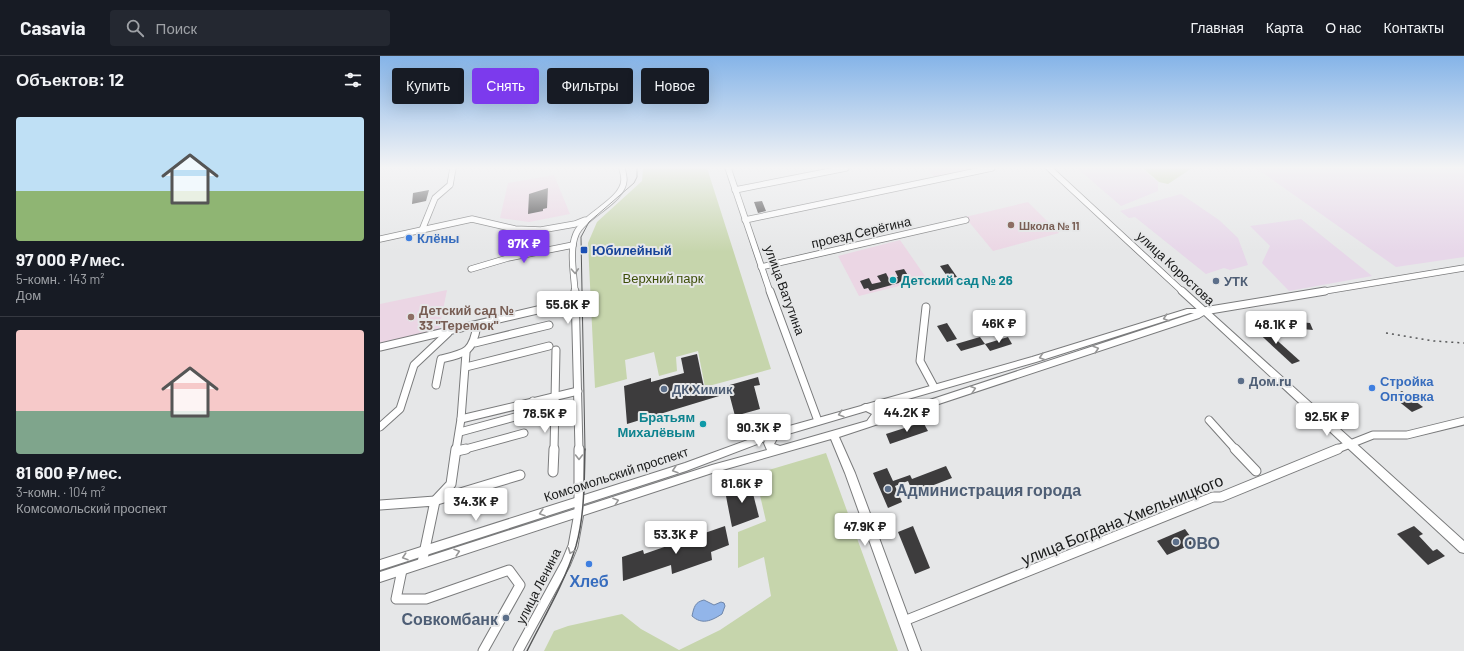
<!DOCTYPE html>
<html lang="ru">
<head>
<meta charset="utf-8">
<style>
	:root { --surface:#171b24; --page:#242831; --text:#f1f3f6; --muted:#9ea1a6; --line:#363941; --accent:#7c3aed }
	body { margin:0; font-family:Barlow,sans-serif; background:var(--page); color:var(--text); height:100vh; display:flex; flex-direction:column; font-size:15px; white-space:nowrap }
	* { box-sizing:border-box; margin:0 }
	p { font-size:13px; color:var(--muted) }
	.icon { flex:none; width:22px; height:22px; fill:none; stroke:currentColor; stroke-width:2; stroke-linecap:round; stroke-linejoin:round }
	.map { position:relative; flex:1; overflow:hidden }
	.sheet { display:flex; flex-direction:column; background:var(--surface); width:380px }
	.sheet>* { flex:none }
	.hud { position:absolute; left:12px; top:12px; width:380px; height:36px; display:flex; gap:8px }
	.price { position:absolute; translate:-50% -34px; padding:0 9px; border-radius:4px; background:#fff; color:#222; font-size:13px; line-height:26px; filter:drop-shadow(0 1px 2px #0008) }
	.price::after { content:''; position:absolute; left:50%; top:24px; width:12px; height:9px; margin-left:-6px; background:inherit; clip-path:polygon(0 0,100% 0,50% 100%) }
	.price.active { background:var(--accent); color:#fff }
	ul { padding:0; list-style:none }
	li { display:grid; align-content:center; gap:8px; height:212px; padding:0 16px }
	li+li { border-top:1px solid var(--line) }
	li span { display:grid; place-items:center; height:124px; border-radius:4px; color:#555 }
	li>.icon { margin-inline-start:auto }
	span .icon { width:72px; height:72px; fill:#fffc; stroke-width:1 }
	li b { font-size:17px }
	h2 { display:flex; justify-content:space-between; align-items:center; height:48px; padding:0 16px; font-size:17px }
	.chip { padding:0 14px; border-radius:4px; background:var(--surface); box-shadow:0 4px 16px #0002; font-size:14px; line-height:36px }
	.chip.active { background:var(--accent); color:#fff }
	header { display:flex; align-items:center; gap:24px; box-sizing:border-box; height:56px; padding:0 20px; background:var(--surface); border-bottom:1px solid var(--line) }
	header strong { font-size:19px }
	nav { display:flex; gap:22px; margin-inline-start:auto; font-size:14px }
	.search { width:280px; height:36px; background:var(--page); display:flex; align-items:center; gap:10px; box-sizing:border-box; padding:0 14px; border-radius:4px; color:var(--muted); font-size:15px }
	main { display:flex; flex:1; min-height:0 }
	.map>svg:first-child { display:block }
	.industrial { fill:#e7d7e9 }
	.education { fill:#ebd6e4 }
	.green { fill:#c6d5ac }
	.water { fill:#92b5e9; stroke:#6e86ab }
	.building { fill:#3d3c3d }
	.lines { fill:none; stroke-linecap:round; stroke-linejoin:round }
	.minor-far2-casing { stroke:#7a7b7c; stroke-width:7 }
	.minor-far1-casing { stroke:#7a7b7c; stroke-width:9 }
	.minor-casing { stroke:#7a7b7c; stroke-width:11 }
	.major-casing { stroke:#7a7b7c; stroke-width:2 }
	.minor-far2 { stroke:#fff; stroke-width:5.5 }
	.minor-far1 { stroke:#fff; stroke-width:7 }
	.minor { stroke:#fff; stroke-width:9 }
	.major { fill:#fff; fill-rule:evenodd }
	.tram-far1 { stroke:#575859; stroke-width:1 }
	.tram { stroke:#575859; stroke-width:1.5 }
	.rail { stroke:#575859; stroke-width:1.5; stroke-dasharray:2 4; stroke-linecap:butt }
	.oneway { stroke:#989898 }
	.education-dot { fill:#8d6e63; stroke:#e6e7e8; stroke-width:1.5 }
	.shop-dot { fill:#3f7fe0; stroke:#e6e7e8; stroke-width:1.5 }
	.transit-dot { fill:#1a4fb4; stroke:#e6e7e8; stroke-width:1.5 }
	.culture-dot { fill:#0f9aa8; stroke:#e6e7e8; stroke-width:1.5 }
	.service-dot { fill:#5c6f8a; stroke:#e6e7e8; stroke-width:1.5 }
	.labels { text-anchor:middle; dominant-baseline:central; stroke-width:4; stroke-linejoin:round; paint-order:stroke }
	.far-education-label { font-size:11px; font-weight:bold; fill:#785e54; stroke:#e6e7e8; text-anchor:start }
	.street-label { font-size:13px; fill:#191a1a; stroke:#e6e7e8 }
	.shop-label { font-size:13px; font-weight:bold; fill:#366cbe; stroke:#e6e7e8; text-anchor:start }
	.transit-label { font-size:13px; font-weight:bold; fill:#164399; stroke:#e6e7e8; text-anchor:start }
	.park-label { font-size:13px; fill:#3d4e09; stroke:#e6e7e8 }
	.culture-label { font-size:13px; font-weight:bold; fill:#0d838f; stroke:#e6e7e8; text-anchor:start }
	.service-label { font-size:13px; font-weight:bold; fill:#4e5e75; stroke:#e6e7e8; text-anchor:start }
	.education-label { font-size:13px; font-weight:bold; fill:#785e54; stroke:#e6e7e8; text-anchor:start }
	.near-service-label { font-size:16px; font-weight:bold; fill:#4e5e75; stroke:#e6e7e8; text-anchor:start }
	.near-street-label { font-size:16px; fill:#191a1a; stroke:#e6e7e8 }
	.near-shop-label { font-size:16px; font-weight:bold; fill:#366cbe; stroke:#e6e7e8 }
</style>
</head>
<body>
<header>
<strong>Casavia</strong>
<div class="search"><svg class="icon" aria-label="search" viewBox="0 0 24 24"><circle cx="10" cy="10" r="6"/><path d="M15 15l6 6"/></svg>Поиск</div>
<nav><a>Главная</a><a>Карта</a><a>О нас</a><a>Контакты</a></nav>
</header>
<main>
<section class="sheet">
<h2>Объектов: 12<svg class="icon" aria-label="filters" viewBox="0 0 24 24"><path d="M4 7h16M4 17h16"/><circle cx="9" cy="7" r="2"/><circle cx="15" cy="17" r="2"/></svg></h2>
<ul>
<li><span style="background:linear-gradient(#bfe0f5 60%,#8fb573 0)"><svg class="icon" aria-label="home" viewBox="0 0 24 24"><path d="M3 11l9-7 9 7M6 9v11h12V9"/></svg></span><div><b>97 000 ₽/мес.</b><p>5-комн. · 143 m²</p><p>Дом</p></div></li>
<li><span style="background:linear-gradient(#f6c9c9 65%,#7fa58c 0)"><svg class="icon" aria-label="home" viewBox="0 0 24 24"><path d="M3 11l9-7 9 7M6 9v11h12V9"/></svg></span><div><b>81 600 ₽/мес.</b><p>3-комн. · 104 m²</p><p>Комсомольский проспект</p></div></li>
</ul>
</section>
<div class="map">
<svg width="1084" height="595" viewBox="0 0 1084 595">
	<rect width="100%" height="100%" fill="#e6e7e8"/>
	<g class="industrial">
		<path d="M697 112H760L778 126V135L741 150Z"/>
		<path d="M876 112H1084V201L1016 211Z"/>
		<path d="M801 138 839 164 858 182 868 209 850 214 844 212 826 218 755 161 749 162 740 155Z"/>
		<path d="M921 163 992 220 909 235 882 207 890 190 870 170Z"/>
	</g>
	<g class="education">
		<path d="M547 112H603L556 123Z"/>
		<path d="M174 119 190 158 149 166 120 162 128 127Z"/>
		<path d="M648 146 679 177 613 195 585 161Z"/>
		<path d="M520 184 547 223 479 240 458 200Z"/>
		<path d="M67 234 59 274 0 287V248Z"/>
	</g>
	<g class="green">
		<path d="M263 112H327L391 313 325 331 318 295 296 301 297 315 279 320 274 296 245 304 247 323 215 332 208 187 217 166 262 125Z"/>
		<path d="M763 112H812L788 128 779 126Z"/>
		<path d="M446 397 518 595H164L174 575 188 570 242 558 261 573 299 594 340 574 391 540 384 501 358 512V476L386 465 375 418Z"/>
	</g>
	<path class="water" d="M324 544 334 549 341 546 344 547 345 550 342 558C331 565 322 569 312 560 314 551 315 546 324 544Z"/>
	<g class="building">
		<path d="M168 132 167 152 163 153V155L148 158 149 138Z"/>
		<path d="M49 134 46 145 32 148 33 137Z"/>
		<path d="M382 145 386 155 378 157 374 146Z"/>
		<path d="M568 208 577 221 569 223 560 210Z"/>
		<path d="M524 213 529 221 524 222 526 225 490 235 488 232 484 233 480 225 489 222 492 228 501 226 497 220 506 217 509 223 518 221 515 215Z"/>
		<path d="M898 264 930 267 933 274 901 271Z"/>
		<path d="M567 267 577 283 567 286 557 270Z"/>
		<path d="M880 269 920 305 912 308 872 271Z"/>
		<path d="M600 281 605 288 581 295 576 288Z"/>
		<path d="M628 281 632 288 610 295 605 288Z"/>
		<path d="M317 298 325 336 378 321 380 329 374 330 380 353 355 360 349 337 247 368 244 330 271 322V326L304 317 301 302Z"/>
		<path d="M1022 335 1043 351 1032 356 1012 340Z"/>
		<path d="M543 366 548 375 510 388 506 378Z"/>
		<path d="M566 410 572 422 533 437 528 425 515 430 522 446 508 452 493 417 507 412 513 425 530 419 532 423Z"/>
		<path d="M370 426 379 461 352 471 345 435Z"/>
		<path d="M345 470 349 489 331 496 332 504 292 518 291 509 243 525 242 501 263 494 264 498Z"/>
		<path d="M533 470 550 512 535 518 518 476Z"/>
		<path d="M1034 470 1043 478 1039 480 1053 495 1057 493 1065 500 1048 509 1017 478Z"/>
		<path d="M805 473 815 487 787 499 777 485Z"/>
	</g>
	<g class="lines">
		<g class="minor-far2-casing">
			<g id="minor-far2">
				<path d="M348 112 390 236"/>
				<path d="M669 112 803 236"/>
				<path d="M355 134 466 112"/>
				<path d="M365 164 612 112"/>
				<path d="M42 174 55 142 70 129 73 112"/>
				<path d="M0 183 92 163 135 173 161 174 195 168 205 164"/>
				<path d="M381 211 586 164"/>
				<path d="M91 213 128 202 193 189"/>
				<path d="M195 236C194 218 189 194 196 178 204 159 243 146 244 124 244 120 243 116 242 112"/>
				<path d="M939 236 1084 212"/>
			</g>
		</g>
		<g class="minor-far1-casing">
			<g id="minor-far1">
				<path d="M195 235 199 394"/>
				<path d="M390 235 438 365"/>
				<path d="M802 235 824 255 945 235"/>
				<path d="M546 251 540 305 554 331"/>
				<path d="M95 287 169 269"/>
				<path d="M0 291 196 245"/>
				<path d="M86 311 169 290"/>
				<path d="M56 329 61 303C86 297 93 296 97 269"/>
				<path d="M81 363 198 335"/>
				<path d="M829 364 856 394"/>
				<path d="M0 371 20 353 34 309 68 277"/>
				<path d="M80 376 146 358 153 345"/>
				<path d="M76 394 81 363 86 297"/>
				<path d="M82 394 144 377"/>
				<path d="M174 394 176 294"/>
				<path d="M955 394 993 379H1027L1084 365"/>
			</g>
		</g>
		<g class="minor-casing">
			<g id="minor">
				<path d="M855 393 876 415"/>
				<path d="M77 395 86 393"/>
				<path d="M173 416 174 393"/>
				<path d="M57 444 140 419"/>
				<path d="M55 445 71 428 76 393"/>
				<path d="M0 449 55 445 42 507"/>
				<path d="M22 514 16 543H46L129 514 140 529 103 595"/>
				<path d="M524 565 833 441H841L958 393"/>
				<path d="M138 595 186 507 193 490 199 457V393"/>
			</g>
		</g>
		<g class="major-casing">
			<path id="major" d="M807 253H827L1084 485V497L1080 496 824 259 819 262 459 381 475 417 541 595H529L465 417 451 383 332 417 0 526V516L332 409 387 394 384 387 385 385 306 415 0 514V504L305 407 395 374 481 350 485 348H487L652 301ZM810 257H814L501 360 497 352 656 306ZM486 355 492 358 487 365 400 390 394 388 398 381Z"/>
		</g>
		<use href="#minor-far2" class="minor-far2"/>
		<use href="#minor-far1" class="minor-far1"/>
		<use href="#minor" class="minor"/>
		<use href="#major" class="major"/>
		<path class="tram-far1" d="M205 394 201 181 209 166 254 127 257 121V112"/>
		<path class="tram" d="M147 595C164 561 185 526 196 490 205 458 204 425 205 393"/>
		<path class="rail" d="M1006 277 1054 285 1084 287"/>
	</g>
	<defs><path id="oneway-chevron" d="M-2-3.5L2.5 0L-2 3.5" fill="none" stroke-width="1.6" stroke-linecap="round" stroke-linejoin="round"/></defs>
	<g class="oneway">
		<use href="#oneway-chevron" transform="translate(195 215) rotate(87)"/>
		<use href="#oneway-chevron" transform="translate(786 262) rotate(163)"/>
		<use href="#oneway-chevron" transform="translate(716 293) rotate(-18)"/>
		<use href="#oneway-chevron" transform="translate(662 301) rotate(163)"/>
		<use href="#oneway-chevron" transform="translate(593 333) rotate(-18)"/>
		<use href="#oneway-chevron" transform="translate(461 358) rotate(164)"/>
		<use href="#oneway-chevron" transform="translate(199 401) rotate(90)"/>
		<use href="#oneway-chevron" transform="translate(295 414) rotate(162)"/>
		<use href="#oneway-chevron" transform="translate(236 445) rotate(-19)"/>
		<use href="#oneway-chevron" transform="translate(162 457) rotate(163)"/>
		<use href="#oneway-chevron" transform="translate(191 495) rotate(111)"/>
		<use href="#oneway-chevron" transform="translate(77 496) rotate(-18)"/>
		<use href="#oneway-chevron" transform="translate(25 501) rotate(162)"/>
	</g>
	<linearGradient id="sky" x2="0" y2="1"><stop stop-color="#85b4e8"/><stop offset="0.57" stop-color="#f4f4f5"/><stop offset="1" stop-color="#f4f4f5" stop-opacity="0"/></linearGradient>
	<rect width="1084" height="196" fill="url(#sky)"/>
	<g class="education-dot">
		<circle cx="631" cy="169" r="4"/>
		<circle cx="31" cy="261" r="4"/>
	</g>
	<g class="shop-dot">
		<circle cx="29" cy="182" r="4"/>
		<circle cx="992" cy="332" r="4"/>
		<circle cx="209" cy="508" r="4"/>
	</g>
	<rect class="transit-dot" x="200" y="190" width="8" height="8" rx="2"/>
	<g class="culture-dot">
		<circle cx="513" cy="224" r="4"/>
		<circle cx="323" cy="368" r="4"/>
	</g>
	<g class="service-dot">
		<circle cx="836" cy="225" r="4"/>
		<circle cx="861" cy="325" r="4"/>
		<circle cx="284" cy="333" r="4"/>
		<circle cx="508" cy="433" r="4"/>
		<circle cx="796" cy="486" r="4"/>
		<circle cx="126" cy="562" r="4"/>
	</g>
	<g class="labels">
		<g class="far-education-label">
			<text x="639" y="169">Школа № 11</text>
		</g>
		<g class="street-label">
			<text transform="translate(481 176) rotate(-13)">проезд Серёгина</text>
			<text transform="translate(796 212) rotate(43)">улица Коростова</text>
			<text transform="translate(405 234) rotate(70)">улица Ватутина</text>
			<text transform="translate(236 418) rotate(-18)">Комсомольский проспект</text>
			<text transform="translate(158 530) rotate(-63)">улица Ленина</text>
		</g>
		<g class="shop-label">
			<text x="37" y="182">Клёны</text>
			<text x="1000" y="325">Стройка<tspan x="1000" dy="15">Оптовка</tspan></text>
		</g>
		<g class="transit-label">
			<text x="212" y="194">Юбилейный</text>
		</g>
		<g class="park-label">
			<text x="283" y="222">Верхний парк</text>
		</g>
		<g class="culture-label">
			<text x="521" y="224">Детский сад № 26</text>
			<text x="315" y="361" text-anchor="end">Братьям<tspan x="315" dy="15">Михалёвым</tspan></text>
		</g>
		<g class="service-label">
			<text x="844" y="225">УТК</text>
			<text x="869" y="325">Дом.ru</text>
			<text x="292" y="333">ДК Химик</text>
		</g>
		<g class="education-label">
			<text x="39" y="254">Детский сад №<tspan x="39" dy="15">33 "Теремок"</tspan></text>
		</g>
		<g class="near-service-label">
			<text x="516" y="433">Администрация города</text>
			<text x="804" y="486">ОВО</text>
			<text x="118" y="562" text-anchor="end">Совкомбанк</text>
		</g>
		<g class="near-street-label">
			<text transform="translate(742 463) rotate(-22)">улица Богдана Хмельницкого</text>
		</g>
		<g class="near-shop-label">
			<text x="209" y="524">Хлеб</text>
		</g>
	</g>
</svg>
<b class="price active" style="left:144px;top:208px">97K ₽</b>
<b class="price" style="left:188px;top:269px">55.6K ₽</b>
<b class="price" style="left:619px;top:288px">46K ₽</b>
<b class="price" style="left:896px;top:289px">48.1K ₽</b>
<b class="price" style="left:527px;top:377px">44.2K ₽</b>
<b class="price" style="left:165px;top:378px">78.5K ₽</b>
<b class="price" style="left:947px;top:381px">92.5K ₽</b>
<b class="price" style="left:379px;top:392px">90.3K ₽</b>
<b class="price" style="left:362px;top:448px">81.6K ₽</b>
<b class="price" style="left:96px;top:466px">34.3K ₽</b>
<b class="price" style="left:485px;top:491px">47.9K ₽</b>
<b class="price" style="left:296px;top:499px">53.3K ₽</b>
<div class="hud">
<a class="chip">Купить</a>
<a class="chip active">Снять</a>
<a class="chip">Фильтры</a>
<a class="chip">Новое</a>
</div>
</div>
</main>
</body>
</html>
